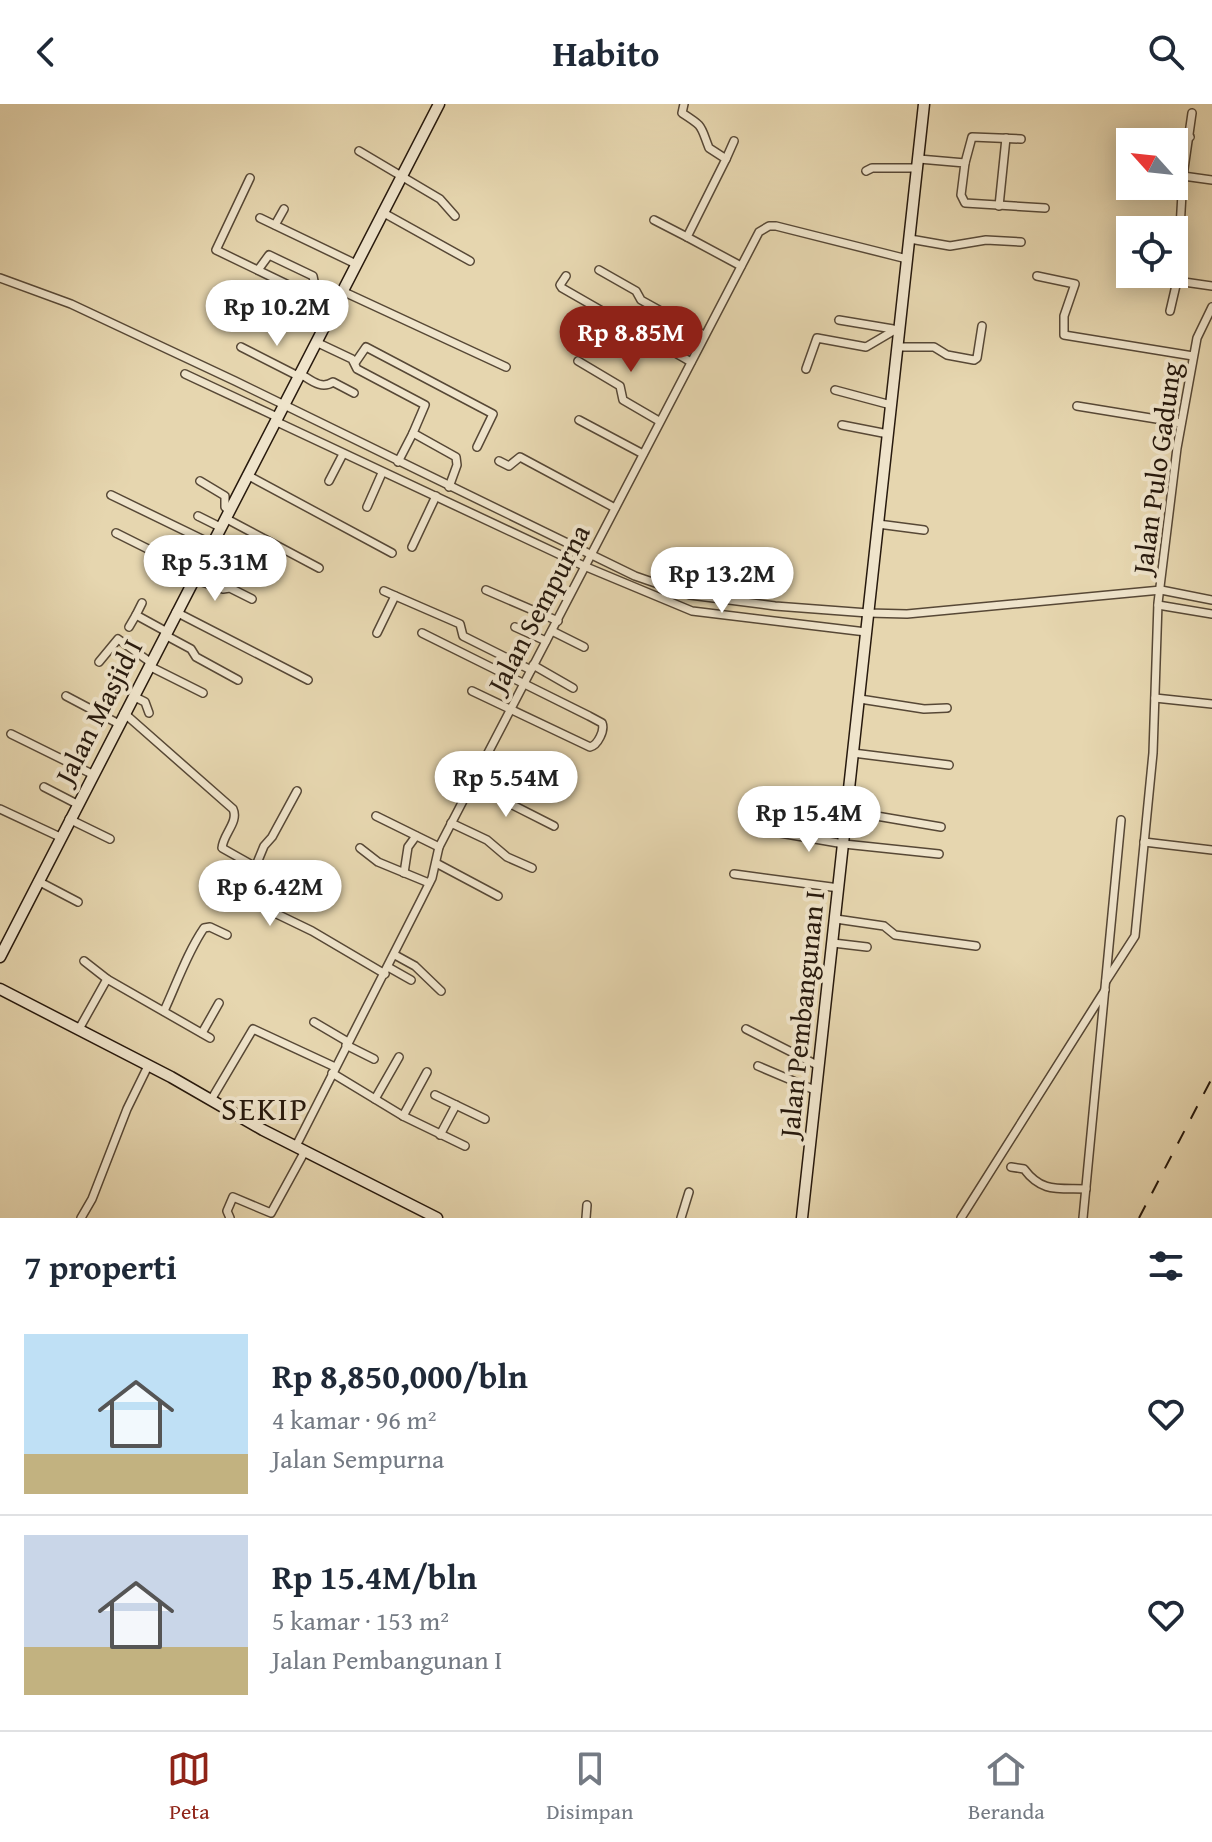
<!DOCTYPE html>
<html lang="id">
<head>
<meta charset="utf-8">
<style>
	:root { --surface:#fff; --page:#f6f6f7; --text:#1f2937; --muted:#747a83; --line:#e0e1e3; --accent:#8f2418 }
	body { margin:0; font-family:"Gentium Book Plus",serif; background:var(--page); color:var(--text); height:100vh; display:flex; flex-direction:column; font-size:30px; white-space:nowrap }
	* { box-sizing:border-box; margin:0 }
	p { font-size:26px; color:var(--muted) }
	.icon { flex:none; width:44px; height:44px; fill:none; stroke:currentColor; stroke-width:2; stroke-linecap:round; stroke-linejoin:round }
	.map { position:relative; height:1114px; overflow:hidden }
	.sheet { display:flex; flex-direction:column; background:var(--surface); flex:1 }
	.sheet>* { flex:none }
	.needle { width:52px; rotate:297deg }
	.buttons { position:absolute; left:1116px; top:24px; display:grid; gap:16px }
	.buttons a { display:grid; place-items:center; width:72px; height:72px; border-radius:0px; background:var(--surface); box-shadow:0 4px 20px #0003; font-size:40px }
	.price { position:absolute; translate:-50% -68px; padding:0 18px; border-radius:28px; background:#fff; color:#222; font-size:26px; line-height:52px; filter:drop-shadow(0 2px 4px #0008) }
	.price::after { content:''; position:absolute; left:50%; top:48px; width:24px; height:18px; margin-left:-12px; background:inherit; clip-path:polygon(0 0,100% 0,50% 100%) }
	.price.current { background:var(--accent); color:#fff }
	ul { padding:0; list-style:none }
	li { display:flex; align-items:center; gap:24px; height:200px; padding:0 24px }
	li+li { border-top:2px solid var(--line) }
	li span { display:grid; place-items:center; flex:none; width:224px; height:160px; border-radius:0px; color:#555 }
	li>.icon { margin-inline-start:auto }
	span .icon { width:96px; height:96px; fill:#fffc; stroke-width:1 }
	li b { font-size:34px }
	h2 { display:flex; justify-content:space-between; align-items:center; height:96px; padding:0 24px; font-size:34px }
	header { display:flex; justify-content:space-between; align-items:center; height:104px; padding:0 24px; background:var(--surface); font-size:36px; font-weight:700 }
	.dock { display:flex; justify-content:space-around; align-items:center; height:112px; border-top:2px solid var(--line); background:var(--surface); font-size:22px; color:var(--muted) }
	.dock a { display:grid; justify-items:center; gap:4px }
	.dock .current { color:var(--accent) }
	.map>svg:first-child { display:block }
	.lines { fill:none; stroke-linecap:round; stroke-linejoin:round }
	.street-casing { stroke:#574836; stroke-width:10 }
	.secondary-casing { stroke:#27190d; stroke-width:13 }
	.street { stroke:#efe4cb; stroke-width:7 }
	.secondary { stroke:#efe4cb; stroke-width:10 }
	.rail { stroke:#27190d; stroke-width:2; stroke-dasharray:14 14; stroke-linecap:butt }
	.labels { text-anchor:middle; dominant-baseline:central; stroke-width:8; stroke-linejoin:round; paint-order:stroke }
	.street-label { font-size:28px; fill:#27190d; stroke:#efe4cb }
	.quarter-label { font-size:32px; letter-spacing:2px; fill:#27190d; stroke:#efe4cb }
</style>
</head>
<body>
<header><svg class="icon" aria-label="back" viewBox="0 0 24 24"><path d="M15 5l-7 7 7 7"/></svg>Habito<svg class="icon" aria-label="search" viewBox="0 0 24 24"><circle cx="10" cy="10" r="6"/><path d="M15 15l6 6"/></svg></header>
<div class="map">
<svg width="1212" height="1114" viewBox="0 0 1212 1114">
	<rect width="100%" height="100%" fill="#e6d6af"/>
	<filter id="stains"><feTurbulence type="fractalNoise" baseFrequency=".0025" numOctaves="4"/><feColorMatrix values="0 0 0 0 .2 0 0 0 0 .09 0 0 0 0 .02 0 0 0 .5 -.17"/></filter>
	<radialGradient id="worn" r=".72"><stop offset=".6" stop-color="#630" stop-opacity="0"/><stop offset="1" stop-color="#630" stop-opacity=".3"/></radialGradient>
	<g class="lines">
		<g class="street-casing">
			<g id="street">
				<path d="M684 0 682 9C704 23 700 21 709 44L726 55 687 133 741 162"/>
				<path d="M1174 43 1190 33"/>
				<path d="M359 47 440 95 455 112"/>
				<path d="M726 55 734 37"/>
				<path d="M919 55 965 59 961 91 965 99 1045 104"/>
				<path d="M965 59 972 33 1021 35"/>
				<path d="M866 67 872 64H918"/>
				<path d="M1183 72 1212 76"/>
				<path d="M250 74 216 146 334 203"/>
				<path d="M999 102 1006 34"/>
				<path d="M382 108 470 157"/>
				<path d="M260 114 356 160"/>
				<path d="M654 116 687 133"/>
				<path d="M275 121 284 105"/>
				<path d="M910 135 950 142 986 136 1021 138"/>
				<path d="M258 166 269 151 313 172 314 177 308 190"/>
				<path d="M599 166 636 187 641 196 704 231"/>
				<path d="M566 172 560 181 562 184 691 258"/>
				<path d="M1037 172 1075 180 1064 212V231L1193 252"/>
				<path d="M0 174 71 200 235 277 635 472 690 491 775 502 868 509 907 510 1161 486 1212 496"/>
				<path d="M1177 177 1212 182"/>
				<path d="M342 187 506 263"/>
				<path d="M1170 207 1177 177 1183 72 1192 9"/>
				<path d="M839 216 893 225"/>
				<path d="M579 223 611 240 622 220"/>
				<path d="M316 238 352 255 357 265 425 301 413 329 456 353 457 361 449 383"/>
				<path d="M241 243 298 272"/>
				<path d="M898 243H934L947 251 974 256 977 254 982 222"/>
				<path d="M578 257 620 282 623 296 659 317"/>
				<path d="M355 259 366 243 493 310 477 343"/>
				<path d="M806 265 817 234 866 243 900 223"/>
				<path d="M299 269C311 276 321 286 333 278L354 289"/>
				<path d="M185 270 277 313"/>
				<path d="M835 286 891 301"/>
				<path d="M1077 302 1181 319"/>
				<path d="M579 316 643 350"/>
				<path d="M275 317 584 462 692 507 866 528"/>
				<path d="M842 321 888 330"/>
				<path d="M499 357 509 362 520 353 615 404"/>
				<path d="M398 358 413 329"/>
				<path d="M247 371 392 449"/>
				<path d="M200 377 225 392V403L229 407"/>
				<path d="M329 377 343 350"/>
				<path d="M111 391 212 440"/>
				<path d="M367 403 382 369"/>
				<path d="M198 412 220 423"/>
				<path d="M225 414 319 464"/>
				<path d="M878 420 924 426"/>
				<path d="M116 429 196 469"/>
				<path d="M211 442 258 465"/>
				<path d="M412 443 436 392"/>
				<path d="M193 475 223 485 230 484 252 495"/>
				<path d="M486 486 558 517"/>
				<path d="M384 487 460 520 463 532 531 566"/>
				<path d="M142 499 136 511 167 528"/>
				<path d="M1158 501 1212 510"/>
				<path d="M176 508 308 576"/>
				<path d="M129 523 136 511"/>
				<path d="M515 523 546 537"/>
				<path d="M552 527 584 543"/>
				<path d="M377 529 395 492"/>
				<path d="M422 529 589 612 602 619C605 626 598 641 590 643L472 587"/>
				<path d="M165 531 191 545 196 553 238 576"/>
				<path d="M99 558 118 535 150 558"/>
				<path d="M533 561 573 584"/>
				<path d="M149 562 203 589"/>
				<path d="M66 592 119 620"/>
				<path d="M133 592 145 598 149 609"/>
				<path d="M1155 594 1212 600"/>
				<path d="M860 595 924 605 947 604"/>
				<path d="M124 609 233 705C239 718 223 730 222 744L254 762"/>
				<path d="M11 630 92 670"/>
				<path d="M853 649 949 661"/>
				<path d="M471 680 554 722"/>
				<path d="M44 683 77 700"/>
				<path d="M0 705 60 733"/>
				<path d="M847 707 941 723"/>
				<path d="M376 712 439 743"/>
				<path d="M69 715 110 735"/>
				<path d="M451 719 487 736 507 753 532 764"/>
				<path d="M780 729 844 740 939 750"/>
				<path d="M1144 738 1212 746"/>
				<path d="M360 744 378 758 429 779"/>
				<path d="M436 759 498 792"/>
				<path d="M404 769 408 743 416 732"/>
				<path d="M734 770 839 784"/>
				<path d="M38 777 78 798"/>
				<path d="M225 785 312 827 385 870"/>
				<path d="M243 793 264 742 272 733 297 687"/>
				<path d="M836 815 884 822 895 831 976 842"/>
				<path d="M833 839 867 843"/>
				<path d="M395 851 415 862 441 887"/>
				<path d="M84 857 107 875"/>
				<path d="M388 863 411 876"/>
				<path d="M1106 877 1135 832 1153 649 1158 499 1177 344 1197 234 1212 203"/>
				<path d="M164 907C177 879 187 849 204 824L210 823 227 831"/>
				<path d="M314 918 348 938"/>
				<path d="M79 925 107 875 210 934"/>
				<path d="M746 925 819 962"/>
				<path d="M202 929 219 899"/>
				<path d="M346 941 374 955"/>
				<path d="M758 962 817 987"/>
				<path d="M332 969 403 1012 465 1042"/>
				<path d="M435 991 485 1015"/>
				<path d="M375 995 399 953"/>
				<path d="M211 996 253 925 335 963"/>
				<path d="M403 1012 427 968"/>
				<path d="M440 1031 456 1001"/>
				<path d="M296 1042 421 796 432 774 439 743 759 128 769 122H776L907 155"/>
				<path d="M1011 1063 1024 1065C1042 1089 1058 1084 1086 1085"/>
				<path d="M81 1114 92 1095 127 1005 148 962"/>
				<path d="M230 1114 227 1107 233 1093 271 1109 305 1047"/>
				<path d="M586 1114 587 1101"/>
				<path d="M681 1114 689 1088"/>
				<path d="M961 1114 1105 886"/>
				<path d="M1083 1114 1121 716"/>
			</g>
		</g>
		<g class="secondary-casing">
			<g id="secondary">
				<path d="M0 853 439 0"/>
				<path d="M0 885 171 973 263 1026 437 1114"/>
				<path d="M802 1114 924 0"/>
			</g>
		</g>
		<use href="#street" class="street"/>
		<use href="#secondary" class="secondary"/>
		<path class="rail" d="M1139 1114 1212 974"/>
	</g>
	<g class="labels">
		<g class="street-label">
			<text transform="translate(1156 364) rotate(-82)">Jalan Pulo Gadung</text>
			<text transform="translate(538 504) rotate(-62)">Jalan Sempurna</text>
			<text transform="translate(98 607) rotate(-63)">Jalan Masjid I</text>
			<text transform="translate(801 910) rotate(-84)">Jalan Pembangunan I</text>
		</g>
		<g class="quarter-label">
			<text x="265" y="1004">SEKIP</text>
		</g>
	</g>
	<rect width="100%" height="100%" filter="url(#stains)"/>
	<rect width="100%" height="100%" fill="url(#worn)"/>
</svg>
<div class="buttons">
<a><svg class="needle" viewBox="-14 -14 28 28"><path d="M0-13l5 13h-10z" fill="#e53935"/><path d="M0 13l5-13h-10z" fill="#747a83"/></svg></a>
<a><svg class="icon" aria-label="locate" viewBox="0 0 24 24"><circle cx="12" cy="12" r="6"/><path d="M12 2v4M12 18v4M2 12h4M18 12h4"/></svg></a>
</div>
<b class="price" style="left:277px;top:244px">Rp 10.2M</b>
<b class="price current" style="left:631px;top:270px">Rp 8.85M</b>
<b class="price" style="left:215px;top:499px">Rp 5.31M</b>
<b class="price" style="left:722px;top:511px">Rp 13.2M</b>
<b class="price" style="left:506px;top:715px">Rp 5.54M</b>
<b class="price" style="left:809px;top:750px">Rp 15.4M</b>
<b class="price" style="left:270px;top:824px">Rp 6.42M</b>
</div>
<section class="sheet">
<h2>7 properti<svg class="icon" aria-label="filters" viewBox="0 0 24 24"><path d="M4 7h16M4 17h16"/><circle cx="9" cy="7" r="2"/><circle cx="15" cy="17" r="2"/></svg></h2>
<ul>
<li><span style="background:linear-gradient(#bfe0f5 75%,#c2b280 0)"><svg class="icon" aria-label="home" viewBox="0 0 24 24"><path d="M3 11l9-7 9 7M6 9v11h12V9"/></svg></span><div><b>Rp 8,850,000/bln</b><p>4 kamar · 96 m²</p><p>Jalan Sempurna</p></div><svg class="icon" aria-label="heart" viewBox="0 0 24 24"><path d="M12 20l-8-8c-3-5 5-10 8-4 3-6 11-1 8 4z"/></svg></li>
<li><span style="background:linear-gradient(#c9d6e8 70%,#c2b280 0)"><svg class="icon" aria-label="home" viewBox="0 0 24 24"><path d="M3 11l9-7 9 7M6 9v11h12V9"/></svg></span><div><b>Rp 15.4M/bln</b><p>5 kamar · 153 m²</p><p>Jalan Pembangunan I</p></div><svg class="icon" aria-label="heart" viewBox="0 0 24 24"><path d="M12 20l-8-8c-3-5 5-10 8-4 3-6 11-1 8 4z"/></svg></li>
</ul>
</section>
<nav class="dock">
<a class="current"><svg class="icon" aria-label="map" viewBox="0 0 24 24"><path d="M3 6l6-2 6 2 6-2v14l-6 2-6-2-6 2zM9 4v14M15 6v14"/></svg>Peta</a>
<a><svg class="icon" aria-label="saved" viewBox="0 0 24 24"><path d="M7 4h10v16l-5-4-5 4z"/></svg>Disimpan</a>
<a><svg class="icon" aria-label="home" viewBox="0 0 24 24"><path d="M3 11l9-7 9 7M6 9v11h12V9"/></svg>Beranda</a>
</nav>
</body>
</html>
